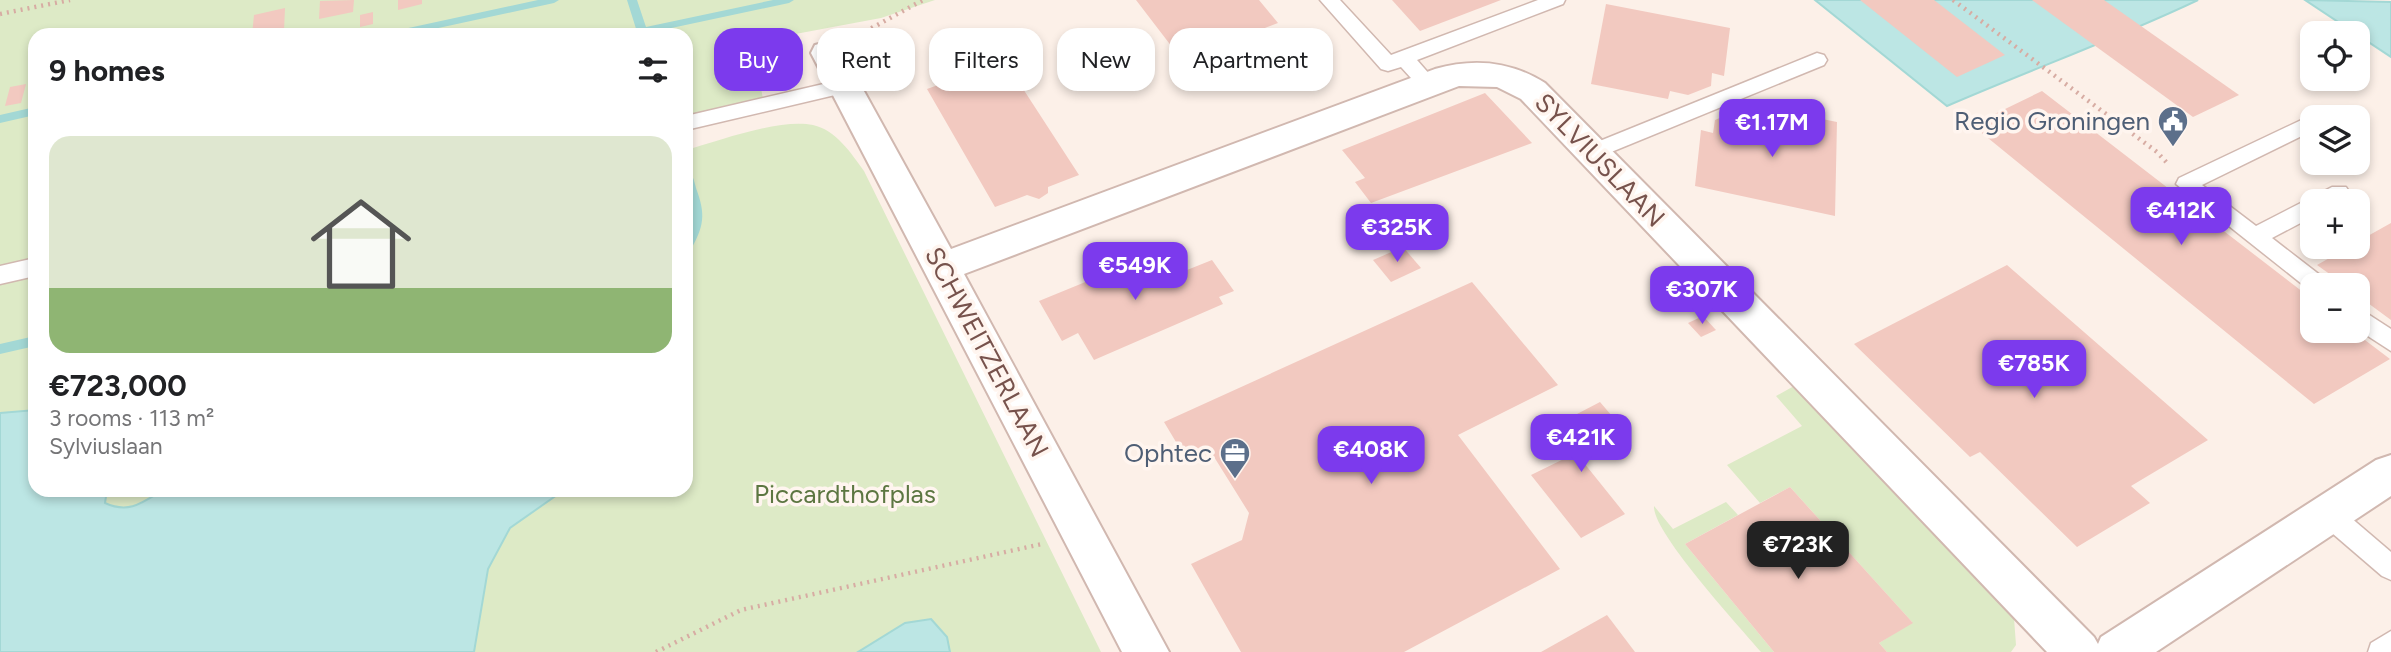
<!DOCTYPE html>
<html lang="en">
<head>
<meta charset="utf-8">
<style>
	:root { --surface:#fff; --page:#f2f2f2; --text:#202124; --muted:#757577; --accent:#7c3aed }
	body { margin:0; font-family:Figtree,sans-serif; background:var(--page); color:var(--text); height:100vh; display:flex; flex-direction:column; font-size:26px; white-space:nowrap }
	* { box-sizing:border-box; margin:0 }
	p { font-size:23px; color:var(--muted) }
	.icon { flex:none; width:38px; height:38px; fill:none; stroke:currentColor; stroke-width:2; stroke-linecap:round; stroke-linejoin:round }
	.map { position:relative; flex:1; overflow:hidden }
	.side { position:absolute; left:28px; top:28px; width:665px; height:469px; display:flex; flex-direction:column; background:var(--surface); border-radius:21px; box-shadow:0 4px 10px #0003 }
	.side>* { flex:none }
	.banner { position:absolute; left:714px; top:28px; width:665px; height:63px; display:flex; gap:14px }
	.controls { position:absolute; left:2300px; top:21px; display:grid; gap:14px }
	.controls a { display:grid; place-items:center; width:70px; height:70px; border-radius:14px; background:var(--surface); box-shadow:0 4px 10px #0003; font-size:35px }
	.price { position:absolute; translate:-50% -60px; padding:0 16px; border-radius:14px; background:var(--accent); color:#fff; font-size:23px; line-height:46px; filter:drop-shadow(0 2px 4px #0008) }
	.price::after { content:''; position:absolute; left:50%; top:42px; width:21px; height:16px; margin-left:-10px; background:inherit; clip-path:polygon(0 0,100% 0,50% 100%) }
	.price.current { background:#222; color:#fff }
	ul { padding:0; list-style:none }
	li { display:grid; align-content:center; gap:14px; height:371px; padding:0 21px }
	li span { display:grid; place-items:center; height:217px; border-radius:21px; color:#555 }
	li>.icon { margin-inline-start:auto }
	span .icon { width:126px; height:126px; fill:#fffc; stroke-width:1 }
	li b { font-size:30px }
	h2 { display:flex; justify-content:space-between; align-items:center; height:84px; padding:0 21px; font-size:30px }
	.pill { padding:0 24px; border-radius:21px; background:var(--surface); box-shadow:0 4px 10px #0003; font-size:24px; line-height:63px }
	.pill.current { background:var(--accent); color:#fff }
	.map>svg:first-child { display:block }
	.green { fill:#ddeac6 }
	.water { fill:#bce6e4; stroke:#a3d8d5; stroke-width:2 }
	.lines { fill:none; stroke-linecap:round; stroke-linejoin:round }
	.stream { fill:#a3d8d5; fill-rule:evenodd }
	.building { fill:#f2c9c0 }
	.lane-casing { stroke:#d1b8b0; stroke-width:3 }
	.street-casing { stroke:#d1b8b0; stroke-width:4 }
	.path { stroke:#d7aca3; stroke-width:4.5; stroke-dasharray:2 5; stroke-linecap:butt }
	.lane { fill:#fff; fill-rule:evenodd }
	.street { fill:#fff; fill-rule:evenodd }
	.labels { text-anchor:middle; dominant-baseline:central; stroke-width:7; stroke-linejoin:round; paint-order:stroke }
	.service-label { font-size:26px; fill:#4e5e75; stroke:#fff5ef; text-anchor:end }
	.street-label { font-size:26px; fill:#77524c; stroke:#fff5ef }
	.park-label { font-size:26px; fill:#5c7641; stroke:#fff5ef }
</style>
</head>
<body>
<div class="map">
<svg width="2391" height="652" viewBox="0 0 2391 652">
	<rect width="100%" height="100%" fill="#fcf0e8"/>
	<g class="green">
		<path d="M0 0H935L881 18 752 42 764 104 686 127V35H35V490H686V150C719 141 780 118 813 125 836 130 851 153 864 171L1101 652H0Z"/>
		<path d="M1794 386 2000 594 2014 618 2016 645 2011 652H1887L1879 643 1912 622 1790 487 1760 503 1727 465 1802 426 1776 396Z"/>
		<path d="M1726 502 1738 515 1685 544 1774 652H1761C1740 627 1652 532 1654 506L1673 529Z"/>
	</g>
	<g class="water">
		<path d="M1815 0H2198C2116 39 2030 70 1947 106Z"/>
		<path d="M2305 0 2391 2V57Z"/>
		<path d="M35 410V490H107L105 503C129 514 142 503 163 490H564L510 528 488 569 474 652H0V413Z"/>
		<path d="M931 619 947 637 950 652H858L905 623Z"/>
	</g>
	<g class="lines">
		<g class="stream">
			<path d="M538 0H559L554 3 406 35H385L390 32Z"/>
			<path d="M627 0H637L646 27 773 0H794L789 3 648 33V35H638Z"/>
			<path d="M35 107V115L0 123V115Z"/>
			<path d="M686 170C693 174 694 180 696 188 706 215 704 226 690 251L686 253V237L692 219 686 191Z"/>
			<path d="M35 336V346L0 354V344Z"/>
		</g>
	</g>
	<g class="building">
		<path d="M354 0 353 12 319 19 320 1Z"/>
		<path d="M398 0H422V4L398 10Z"/>
		<path d="M1136 0H1259L1278 23 1257 31 1253 40 1243 38 1182 60Z"/>
		<path d="M1392 0H1501L1420 31Z"/>
		<path d="M1860 0H1934L2005 55 1957 77Z"/>
		<path d="M2032 0H2104L2239 95 2193 117Z"/>
		<path d="M1606 4 1730 28 1724 76 1712 73 1711 86 1688 95 1670 91 1668 99 1591 84Z"/>
		<path d="M285 8 284 31 252 35 254 15Z"/>
		<path d="M373 12V24L360 27V15Z"/>
		<path d="M1005 61 1079 175 1048 187V193L1039 199 1027 195 995 207 927 89Z"/>
		<path d="M26 84 21 103 5 106 10 87Z"/>
		<path d="M2042 91 2312 299V331H2353L2390 359 2314 404 1972 125Z"/>
		<path d="M1485 93 1532 143 1371 203 1355 182 1365 178 1342 150Z"/>
		<path d="M1758 106 1837 122 1835 216 1695 186 1701 130 1713 133 1715 120 1738 110 1757 114Z"/>
		<path d="M2391 223V320L2357 295V285H2345L2317 265 2349 247H2357V242Z"/>
		<path d="M1403 247 1421 268 1391 282 1373 260Z"/>
		<path d="M1166 249 1182 272 1212 260 1234 291 1219 297 1223 304 1094 360 1078 333 1062 341 1039 301Z"/>
		<path d="M2007 265 2208 440 2131 486 2150 503 2077 547 1980 452 1970 457 1854 344Z"/>
		<path d="M1472 282 1558 385 1458 435 1560 569 1404 652H1241L1191 564 1242 540 1249 513 1211 452 1188 462 1164 422Z"/>
		<path d="M1703 316 1716 330 1701 337 1688 323Z"/>
		<path d="M1600 402 1623 429 1576 453 1625 514 1581 538 1531 475 1576 453 1554 426Z"/>
		<path d="M1790 487 1913 623 1879 643 1887 652H1774L1685 544Z"/>
		<path d="M1607 615 1635 652H1541Z"/>
	</g>
	<g class="lines">
		<g class="lane-casing">
			<g id="lane">
				<path d="M1320 0H1340L1391 55 1538 0H1565L1563 4 1417 60 1438 84 1428 91 1421 89 1401 67 1388 71 1381 69Z"/>
				<path d="M1817 53 1824 55 1827 60 1824 65 1599 157H1585L1582 152 1585 147Z"/>
				<path d="M845 79 855 86 852 91 686 130V116Z"/>
				<path d="M2312 115 2319 117H2312V131L2202 185 2256 226 2332 187H2346L2350 193 2346 199 2312 201V217L2272 238 2325 279 2328 285H2312V292L2176 184 2179 178Z"/>
				<path d="M35 258V276L0 284V266Z"/>
				<path d="M2357 307 2391 329V351L2357 329Z"/>
				<path d="M2327 502 2336 505 2391 552V580L2382 576 2318 521 2314 513 2318 505Z"/>
				<path d="M2391 631V652H2368L2371 643Z"/>
			</g>
		</g>
		<g class="street-casing">
			<path id="street" d="M827 42 839 45 843 53 951 249 1435 69C1474 58 1510 61 1545 83L2094 637 2098 644 2101 637 2376 460 2391 455V496L2156 652H2047L1521 99 1497 87 1459 86 964 274 1169 652H1122L811 53 815 45Z"/>
		</g>
		<g class="path">
			<path d="M1953 0 2157 152 2167 163"/>
			<path d="M0 14 70 0"/>
			<path d="M859 35 923 0"/>
			<path d="M656 652 741 610 1042 544"/>
		</g>
		<use href="#lane" class="lane"/>
		<use href="#street" class="street"/>
	</g>
	<defs>
		<g id="civic-pin" transform="scale(1.575)"><path d="M0 17L-7.5 6A9.5 9.5 0 1 1 7.5 6Z" fill="#5c6f8a" stroke="#fff5ef"/><path d="M-.6-6.5H3V-4.5H.6V-3L4-1V1h2V6H-6V1h2V-1L-.6-3ZM-1.2 2.5V6h2.4V2.5Z" fill="#fff"/></g>
		<g id="office-pin" transform="scale(1.575)"><path d="M0 17L-7.5 6A9.5 9.5 0 1 1 7.5 6Z" fill="#5c6f8a" stroke="#fff5ef"/><path d="M-6-3h4V-5.5h4V-3h4V5H-6ZM-1-4.5V-3h2v-1.5ZM-6 0V1H6V0Z" fill="#fff"/></g>
	</defs>
	<g fill-rule="evenodd">
		<use href="#civic-pin" x="2173" y="121"/>
		<use href="#office-pin" x="1235" y="453"/>
	</g>
	<g class="labels">
		<g class="service-label">
			<text x="2150" y="121">Regio Groningen</text>
			<text x="1212" y="453">Ophtec</text>
		</g>
		<g class="street-label">
			<text transform="translate(1600 160) rotate(46)">SYLVIUSLAAN</text>
			<text transform="translate(987 352) rotate(62)">SCHWEITZERLAAN</text>
		</g>
		<g class="park-label">
			<text x="845" y="494">Piccardthofplas</text>
		</g>
	</g>
</svg>
<div class="controls">
<a><svg class="icon" aria-label="locate" viewBox="0 0 24 24"><circle cx="12" cy="12" r="6"/><path d="M12 2v4M12 18v4M2 12h4M18 12h4"/></svg></a>
<a><svg class="icon" aria-label="layers" viewBox="0 0 24 24"><path d="M12 4l9 5-9 5-9-5zM3 14l9 5 9-5"/></svg></a>
<a>+</a>
<a>−</a>
</div>
<b class="price" style="left:1772px;top:159px">€1.17M</b>
<b class="price" style="left:2181px;top:247px">€412K</b>
<b class="price" style="left:1397px;top:264px">€325K</b>
<b class="price" style="left:1135px;top:302px">€549K</b>
<b class="price" style="left:1702px;top:326px">€307K</b>
<b class="price" style="left:2034px;top:400px">€785K</b>
<b class="price" style="left:1581px;top:474px">€421K</b>
<b class="price" style="left:1371px;top:486px">€408K</b>
<b class="price current" style="left:1798px;top:581px">€723K</b>
<div class="banner">
<a class="pill current">Buy</a>
<a class="pill">Rent</a>
<a class="pill">Filters</a>
<a class="pill">New</a>
<a class="pill">Apartment</a>
</div>
<section class="side">
<h2>9 homes<svg class="icon" aria-label="filters" viewBox="0 0 24 24"><path d="M4 7h16M4 17h16"/><circle cx="9" cy="7" r="2"/><circle cx="15" cy="17" r="2"/></svg></h2>
<ul>
<li><span style="background:linear-gradient(#dfe7d0 70%,#8fb573 0)"><svg class="icon" aria-label="home" viewBox="0 0 24 24"><path d="M3 11l9-7 9 7M6 9v11h12V9"/></svg></span><div><b>€723,000</b><p>3 rooms · 113 m²</p><p>Sylviuslaan</p></div></li>
</ul>
</section>
</div>
</body>
</html>
